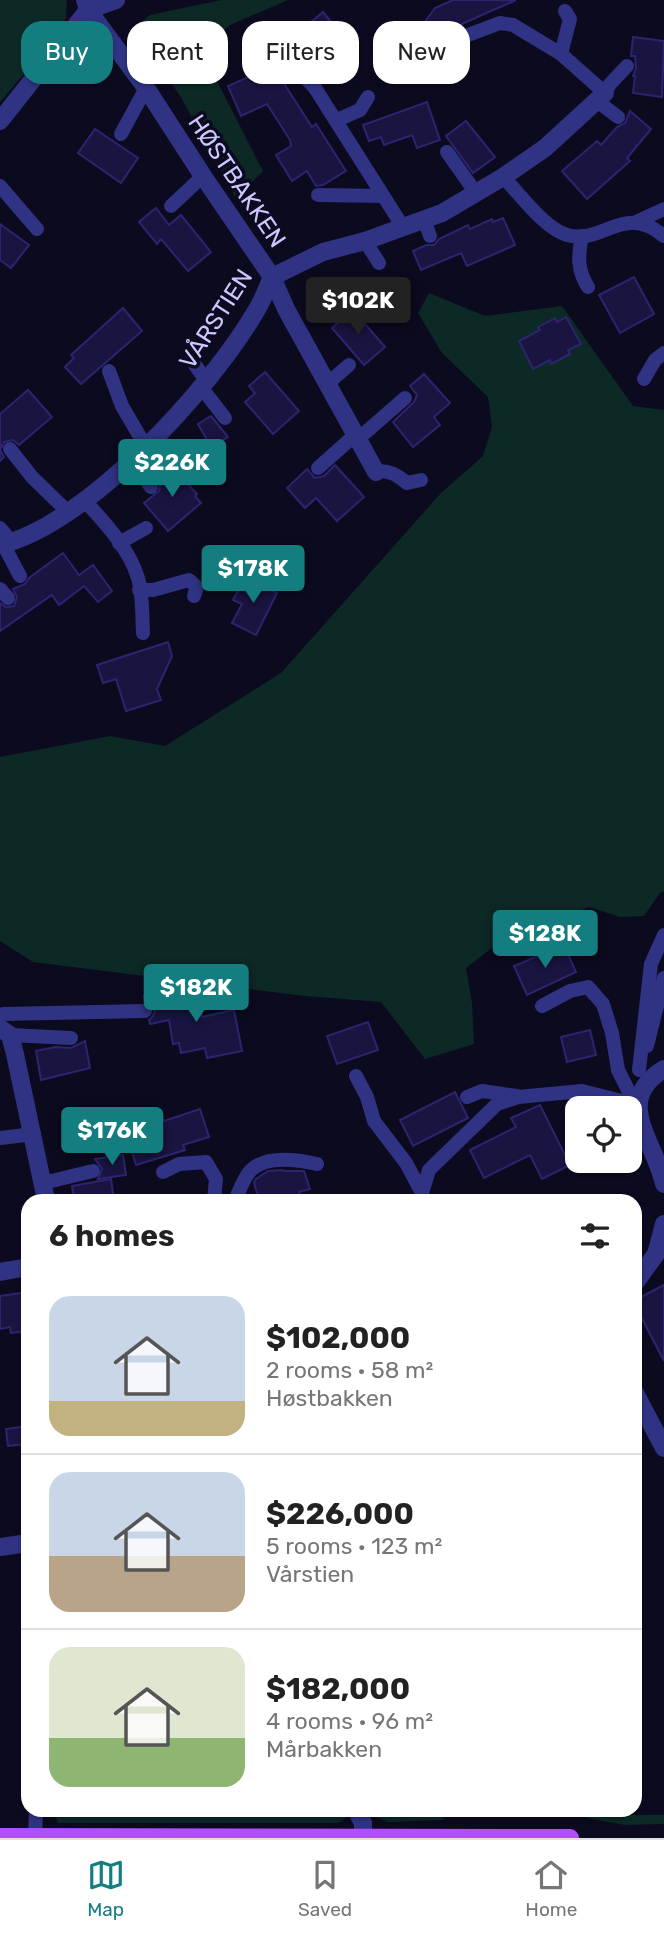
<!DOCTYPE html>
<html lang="en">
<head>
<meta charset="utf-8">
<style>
	:root { --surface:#fff; --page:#f2f2f2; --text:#222; --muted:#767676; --line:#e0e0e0; --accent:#137d80 }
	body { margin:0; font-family:Rubik,sans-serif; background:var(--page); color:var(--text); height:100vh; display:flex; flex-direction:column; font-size:26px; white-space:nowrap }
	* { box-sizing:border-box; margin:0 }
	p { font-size:23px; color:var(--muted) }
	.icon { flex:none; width:38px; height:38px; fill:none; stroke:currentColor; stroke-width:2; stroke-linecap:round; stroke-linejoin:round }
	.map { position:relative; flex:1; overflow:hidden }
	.details { position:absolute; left:21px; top:1194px; width:621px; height:623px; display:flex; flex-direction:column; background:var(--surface); border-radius:21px; box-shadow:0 2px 5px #0004 }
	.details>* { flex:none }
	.banner { position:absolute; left:21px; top:21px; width:623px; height:63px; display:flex; gap:14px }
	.fabs { position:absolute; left:565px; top:1096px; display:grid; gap:14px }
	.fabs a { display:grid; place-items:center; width:77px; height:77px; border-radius:14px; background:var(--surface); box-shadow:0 2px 5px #0004; font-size:35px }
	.price { position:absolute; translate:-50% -60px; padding:0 16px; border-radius:7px; background:var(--accent); color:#fff; font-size:23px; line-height:46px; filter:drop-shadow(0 2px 4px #0008) }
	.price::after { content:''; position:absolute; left:50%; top:42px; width:21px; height:16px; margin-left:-10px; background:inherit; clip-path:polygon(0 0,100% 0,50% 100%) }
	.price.active { background:#222; color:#fff }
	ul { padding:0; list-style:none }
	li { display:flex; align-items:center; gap:21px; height:175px; padding:0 28px }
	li+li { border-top:2px solid var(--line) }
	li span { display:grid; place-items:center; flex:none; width:196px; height:140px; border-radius:21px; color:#555 }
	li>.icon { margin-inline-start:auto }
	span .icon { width:84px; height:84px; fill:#fffc; stroke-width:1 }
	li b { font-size:30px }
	h2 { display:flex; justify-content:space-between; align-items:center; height:84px; padding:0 28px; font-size:30px }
	.chip { padding:0 24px; border-radius:21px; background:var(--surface); box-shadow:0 2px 5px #0004; font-size:24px; line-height:63px }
	.chip.active { background:var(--accent); color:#fff }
	.tabs { display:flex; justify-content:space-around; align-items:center; height:98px; border-top:2px solid var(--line); background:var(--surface); font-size:19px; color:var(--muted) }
	.tabs a { display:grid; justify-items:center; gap:4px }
	.tabs .active { color:var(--accent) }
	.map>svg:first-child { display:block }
	.green { fill:#0c2926 }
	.building { fill:#1a1441; stroke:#2d2470; stroke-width:2 }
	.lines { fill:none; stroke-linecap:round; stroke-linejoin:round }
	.service { stroke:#303383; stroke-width:14 }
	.minor { stroke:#303383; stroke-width:18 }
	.primary { stroke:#b04fff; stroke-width:18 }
	.labels { text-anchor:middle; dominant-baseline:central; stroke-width:7; stroke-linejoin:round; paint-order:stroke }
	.street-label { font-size:24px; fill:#cac8ff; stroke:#0c0a1f }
</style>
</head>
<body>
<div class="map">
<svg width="664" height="1838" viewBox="0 0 664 1838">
	<rect width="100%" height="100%" fill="#0c0a1f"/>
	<g class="green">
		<path d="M0 0H67L66 18 56 36 0 102Z"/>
		<path d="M221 0H288L230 25 206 47 216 79 263 171 236 199 182 99 134 28 150 15Z"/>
		<path d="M429 293 485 316 562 306 633 406 664 410V891L660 893 644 916 620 917 589 907 497 944 466 968 472 1003 474 1044 425 1059 381 1002 305 996 33 962 0 941V757L110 736 165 746 281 673 441 493 483 456 492 427 488 397 442 353 418 313Z"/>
		<path d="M345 1810 347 1817 338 1823H58L55 1815 56 1813 285 1814Z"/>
		<path d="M374 1810 445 1814 443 1820 388 1822 376 1817Z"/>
		<path d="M587 1815H664V1824L625 1825 587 1818Z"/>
	</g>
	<g class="building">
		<path d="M453 0H516L455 27 439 28 434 36 405 49 435 8Z"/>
		<path d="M323 12 358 55 337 73 297 34Z"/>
		<path d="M633 37 664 41 662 97 633 93 635 76H633L636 68 635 56H631Z"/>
		<path d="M276 65 284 70 288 80 283 82 312 127 316 124 346 171 323 185 316 186 307 171 292 181 276 155 291 146 290 140 267 104 241 116 228 86Z"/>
		<path d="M427 102 440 140 417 148 412 135 384 145 381 137 369 141 363 125Z"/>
		<path d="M630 111 651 129 627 158 630 161 587 199 562 171 597 141 601 145 617 127 625 123Z"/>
		<path d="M466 121 495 157 473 173 446 136Z"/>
		<path d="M95 129 138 158 121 183 78 153Z"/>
		<path d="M156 208 169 225 181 215 211 252 188 271 161 239 157 244 139 222Z"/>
		<path d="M503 218 515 245 467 266 461 253 421 270 413 251 426 245H434L439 239 468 225 470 229 492 219 493 222Z"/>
		<path d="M0 224 29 245 11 268 0 260Z"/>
		<path d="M634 277 654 314 620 333 599 295Z"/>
		<path d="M123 308 142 331 81 384 65 367 74 358 71 355Z"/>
		<path d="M353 310 385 347 364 365 332 328Z"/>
		<path d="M566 317 581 344 568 350 570 354 551 364 550 360 533 369 519 341 540 330 538 327 555 318 557 322Z"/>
		<path d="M265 372 299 411 273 434 245 402 255 393 249 386Z"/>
		<path d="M424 374 450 403 434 417 440 425 413 447 393 422 414 402 417 395 410 386Z"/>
		<path d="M28 390 52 417 19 445 13 440 4 442 0 450 4 457 0 461V414Z"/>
		<path d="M211 416 228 437 211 447 198 424Z"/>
		<path d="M170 464 197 494 195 496 201 503 168 531 144 503 159 491 160 485 155 477Z"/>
		<path d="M335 465 364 497 337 521 316 498 305 508 287 488 307 469 315 478 324 476Z"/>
		<path d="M63 553 79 575 93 565 112 591 98 602 84 586 59 605 52 595 0 631V603L6 607 14 606 17 597 13 589 25 584 29 578Z"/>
		<path d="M245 577 277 593 256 635 232 623 242 604 233 600Z"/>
		<path d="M168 642 172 656 157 689 161 700 126 711 116 679 103 683 97 665Z"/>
		<path d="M564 945 576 972 527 995 514 966Z"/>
		<path d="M172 990 173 996 199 992 202 1017 234 1010 242 1051 207 1058 205 1048 181 1053 179 1043 173 1044 169 1020 150 1024 149 1020 153 1016 155 1010 150 1003 145 1001 144 996Z"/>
		<path d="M368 1022 378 1050 337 1064 327 1036Z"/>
		<path d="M590 1030 596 1055 567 1062 561 1037Z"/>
		<path d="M85 1041 90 1068 41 1080 36 1051 55 1047 71 1048Z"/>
		<path d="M455 1092 468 1118 413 1146 400 1120Z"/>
		<path d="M540 1105 570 1165 542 1179 530 1155 484 1178 470 1150 516 1127 511 1118Z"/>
		<path d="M200 1109 209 1137 183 1145 185 1150 136 1165 123 1123 161 1112 164 1121Z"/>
		<path d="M123 1155 126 1175 98 1179 102 1169 95 1159Z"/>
		<path d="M283 1170 284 1171H304L310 1189 299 1192 302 1200H259L254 1183 256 1179 268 1171Z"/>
		<path d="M111 1179 114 1200H74L72 1186Z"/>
		<path d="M664 1285V1361L635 1305V1300Z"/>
		<path d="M28 1292V1331L11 1333 10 1327 0 1329V1296Z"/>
		<path d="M28 1426V1444L8 1446 6 1429Z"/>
	</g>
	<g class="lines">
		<g class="service">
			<path d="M443 37 460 38 500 23 513 25 561 54 605 93 610 84 627 66"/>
			<path d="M289 39C305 54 314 65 315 88L403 227"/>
			<path d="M269 48 291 63 315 88"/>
			<path d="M561 54 570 19 565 11"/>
			<path d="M597 101 618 117"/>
			<path d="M337 120 360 110 368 97"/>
			<path d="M121 134 146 88"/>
			<path d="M447 152 476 193"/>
			<path d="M503 177C520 194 544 228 567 235 604 245 623 202 664 236"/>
			<path d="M0 186 37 229"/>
			<path d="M318 195 383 196"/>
			<path d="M171 206 203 176"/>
			<path d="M424 219 430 236"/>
			<path d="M638 221 664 209"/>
			<path d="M582 236C578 256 577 270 588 287"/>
			<path d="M365 241 379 263"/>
			<path d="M195 365 206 380"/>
			<path d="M109 371 122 406 146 447"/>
			<path d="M644 379 655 360 664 353"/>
			<path d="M327 384 349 365"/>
			<path d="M201 387 225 418"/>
			<path d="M358 439 405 398"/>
			<path d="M10 449 32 477 68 512"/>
			<path d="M132 461 151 487"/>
			<path d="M318 468 355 435"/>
			<path d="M376 472C388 469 397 475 407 483L421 480"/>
			<path d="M85 501C105 523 129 548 138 578 143 595 142 616 143 633"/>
			<path d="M0 528 12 542"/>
			<path d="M119 543 146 528"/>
			<path d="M3 544 20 576"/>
			<path d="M0 589 8 598"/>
			<path d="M139 590H153L189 580 197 587 194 596"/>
			<path d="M542 1006 570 991 588 987 603 1004 612 1033 618 1070 635 1104"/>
			<path d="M0 1016 3 1014 145 1011"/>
			<path d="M10 1035 71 1038"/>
			<path d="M647 1046 664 978"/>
			<path d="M639 1070 651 964 664 935"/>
			<path d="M356 1076 367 1097 374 1121 406 1163 422 1193"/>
			<path d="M467 1097 482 1091 517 1096"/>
			<path d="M0 1138 34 1134"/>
			<path d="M163 1172 179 1164 206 1162 216 1179 214 1200"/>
			<path d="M43 1183 93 1171"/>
			<path d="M235 1200C239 1192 244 1177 251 1170 267 1155 299 1160 317 1164"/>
			<path d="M423 1200 422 1193 429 1170 497 1104 518 1097 582 1091 638 1105"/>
			<path d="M35 1837 36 1810"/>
		</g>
		<g class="minor">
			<path d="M85 0 88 10 146 88 203 176 272 277 286 309 376 472"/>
			<path d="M0 121 88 10 116 0"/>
			<path d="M0 545C87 525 212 387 256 311 263 300 267 288 272 277L323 252 365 241 442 213 503 177 545 148 605 93"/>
			<path d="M0 1028 10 1035 15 1054 46 1200"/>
			<path d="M664 1069C612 1101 655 1141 664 1184"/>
			<path d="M0 1272 28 1267"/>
			<path d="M635 1283 656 1254 664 1224"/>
			<path d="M635 1393 664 1448"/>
			<path d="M0 1547 28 1543"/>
			<path d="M356 1810 363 1823V1837"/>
		</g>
		<path class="primary" d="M0 1837 570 1838"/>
	</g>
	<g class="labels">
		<g class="street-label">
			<text transform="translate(237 181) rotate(56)">HØSTBAKKEN</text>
			<text transform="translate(216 319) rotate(-57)">VÅRSTIEN</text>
		</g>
	</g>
</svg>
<div class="fabs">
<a><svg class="icon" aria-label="locate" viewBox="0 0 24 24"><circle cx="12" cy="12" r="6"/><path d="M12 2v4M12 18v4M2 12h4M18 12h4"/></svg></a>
</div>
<b class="price active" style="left:358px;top:337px">$102K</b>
<b class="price" style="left:172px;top:499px">$226K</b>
<b class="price" style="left:253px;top:605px">$178K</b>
<b class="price" style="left:545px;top:970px">$128K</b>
<b class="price" style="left:196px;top:1024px">$182K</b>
<b class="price" style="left:112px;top:1167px">$176K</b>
<div class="banner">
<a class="chip active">Buy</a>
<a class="chip">Rent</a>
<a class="chip">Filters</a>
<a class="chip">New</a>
</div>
<section class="details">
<h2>6 homes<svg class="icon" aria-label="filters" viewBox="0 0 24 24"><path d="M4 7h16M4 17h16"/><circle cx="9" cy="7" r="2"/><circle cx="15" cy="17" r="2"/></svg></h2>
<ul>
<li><span style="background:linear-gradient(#c9d6e8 75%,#c2b280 0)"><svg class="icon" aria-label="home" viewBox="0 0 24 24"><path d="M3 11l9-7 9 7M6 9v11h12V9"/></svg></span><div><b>$102,000</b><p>2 rooms · 58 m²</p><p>Høstbakken</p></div></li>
<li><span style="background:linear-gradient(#c9d6e8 60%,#b9a48a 0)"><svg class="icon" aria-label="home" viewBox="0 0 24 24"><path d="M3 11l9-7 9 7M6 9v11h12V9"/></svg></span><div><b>$226,000</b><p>5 rooms · 123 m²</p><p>Vårstien</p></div></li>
<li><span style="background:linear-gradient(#dfe7d0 65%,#8fb573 0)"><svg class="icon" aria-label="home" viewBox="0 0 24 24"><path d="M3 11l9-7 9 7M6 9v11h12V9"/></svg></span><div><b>$182,000</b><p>4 rooms · 96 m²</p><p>Mårbakken</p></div></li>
</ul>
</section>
</div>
<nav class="tabs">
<a class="active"><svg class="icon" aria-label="map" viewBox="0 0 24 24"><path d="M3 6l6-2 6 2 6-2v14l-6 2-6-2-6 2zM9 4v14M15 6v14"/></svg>Map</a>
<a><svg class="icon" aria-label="saved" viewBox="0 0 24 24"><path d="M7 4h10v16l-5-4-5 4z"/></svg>Saved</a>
<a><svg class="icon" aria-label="home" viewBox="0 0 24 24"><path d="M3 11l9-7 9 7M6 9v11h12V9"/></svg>Home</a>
</nav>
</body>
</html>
